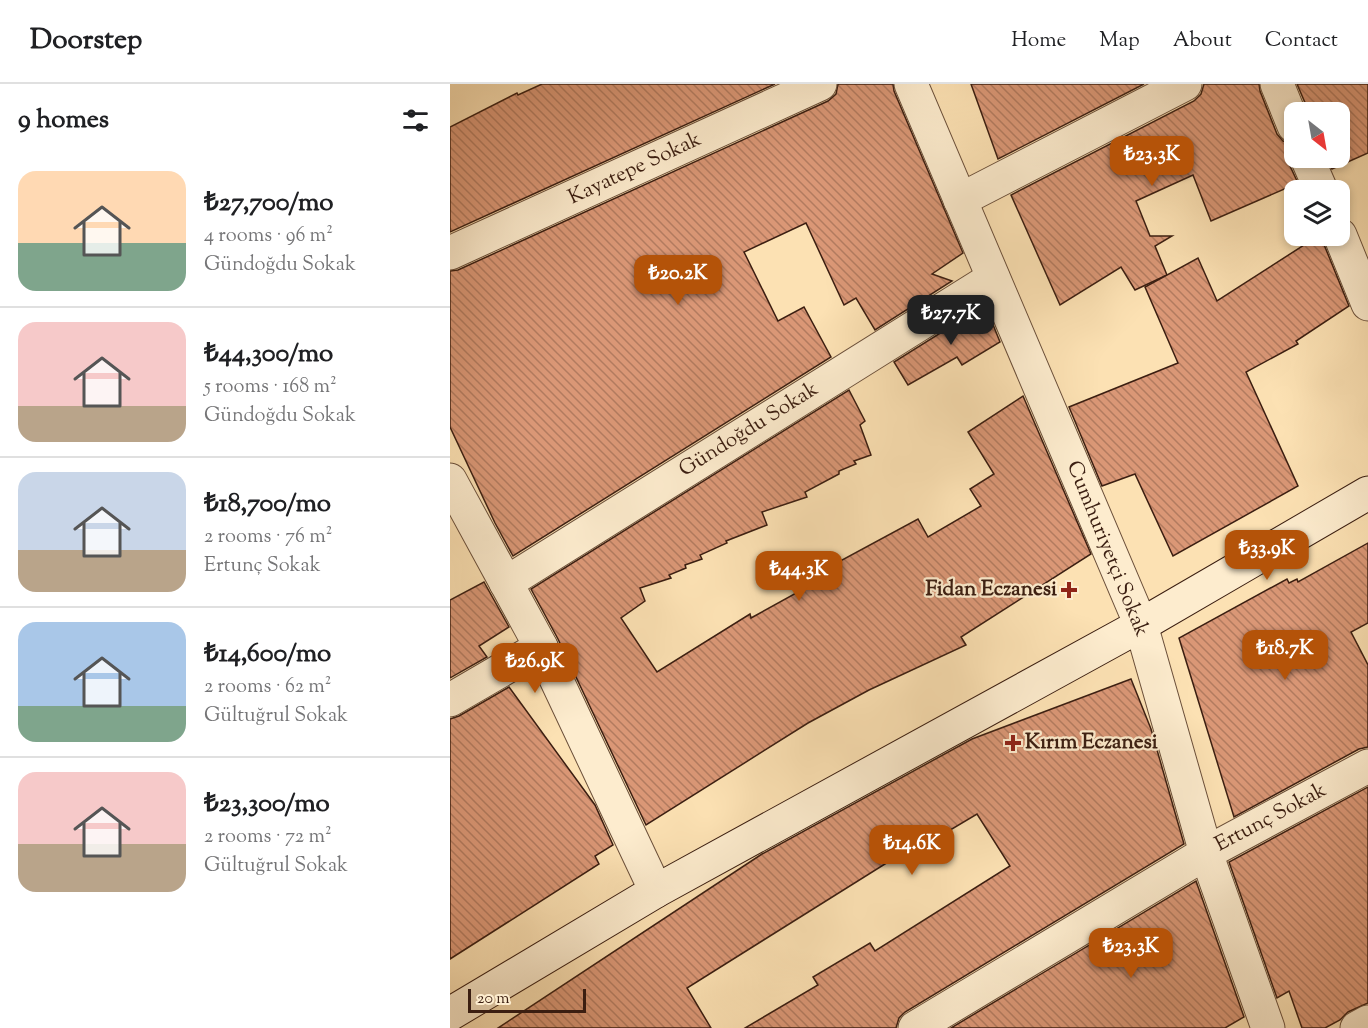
<!DOCTYPE html>
<html lang="en">
<head>
<meta charset="utf-8">
<style>
	:root { --surface:#fff; --page:#f6f6f6; --text:#202124; --muted:#757577; --line:#e0e0e0; --accent:#b45309 }
	body { margin:0; font-family:"Sorts Mill Goudy",serif; background:var(--page); color:var(--text); height:100vh; display:flex; flex-direction:column; font-size:22px; white-space:nowrap }
	* { box-sizing:border-box; margin:0 }
	p { font-size:20px; color:var(--muted) }
	.icon { flex:none; width:33px; height:33px; fill:none; stroke:currentColor; stroke-width:2; stroke-linecap:round; stroke-linejoin:round }
	.map { position:relative; flex:1; overflow:hidden }
	.drawer { display:flex; flex-direction:column; background:var(--surface); width:450px }
	.drawer>* { flex:none }
	.needle { width:39px; rotate:149deg }
	.buttons { position:absolute; left:834px; top:18px; display:grid; gap:12px }
	.buttons a { display:grid; place-items:center; width:66px; height:66px; border-radius:12px; background:var(--surface); box-shadow:0 3px 9px #0003; font-size:30px }
	.scale { position:absolute; left:18px; bottom:15px; width:118px; box-sizing:border-box; padding-left:6px; border:3px solid #3b1e11; border-top:0; font-size:16px; line-height:21px; white-space:nowrap; color:#3b1e11; -webkit-text-stroke:4px #fdecce; paint-order:stroke }
	.price { position:absolute; translate:-50% -51px; padding:0 14px; border-radius:12px; background:var(--accent); color:#fff; font-size:20px; line-height:39px; filter:drop-shadow(0 2px 3px #0008) }
	.price::after { content:''; position:absolute; left:50%; top:36px; width:18px; height:14px; margin-left:-9px; background:inherit; clip-path:polygon(0 0,100% 0,50% 100%) }
	.price.on { background:#222; color:#fff }
	ul { padding:0; list-style:none }
	li { display:flex; align-items:center; gap:18px; height:150px; padding:0 18px }
	li+li { border-top:2px solid var(--line) }
	li span { display:grid; place-items:center; flex:none; width:168px; height:120px; border-radius:18px; color:#555 }
	li>.icon { margin-inline-start:auto }
	span .icon { width:72px; height:72px; fill:#fffc; stroke-width:1 }
	li b { font-size:26px }
	h2 { display:flex; justify-content:space-between; align-items:center; height:72px; padding:0 18px; font-size:26px }
	header { display:flex; align-items:center; gap:36px; box-sizing:border-box; height:84px; padding:0 30px; background:var(--surface); border-bottom:2px solid var(--line) }
	header strong { font-size:28px }
	nav { display:flex; gap:33px; margin-inline-start:auto; font-size:21px }
	main { display:flex; flex:1; min-height:0 }
	.map>svg:first-child { display:block }
	.building { fill:url(#building-back-hatch); stroke:#3b1e11; stroke-width:1.5 }
	.lines { fill:none; stroke-linecap:round; stroke-linejoin:round }
	.street-casing { stroke:#6b4f3a; stroke-width:35 }
	.secondary-casing { stroke:#3b1e11; stroke-width:35 }
	.street { stroke:#fdecce; stroke-width:33 }
	.secondary { stroke:#fdecce; stroke-width:33 }
	.poi-dot { fill:#8f2418; stroke:#fdecce; stroke-width:2 }
	.labels { text-anchor:middle; dominant-baseline:central; stroke-width:4.5; stroke-linejoin:round; paint-order:stroke }
	.street-label { font-size:21px; fill:#3b1e11; stroke:#fdecce }
	.poi-label { font-size:21px; font-weight:bold; fill:#3b1e11; stroke:#fdecce; text-anchor:end }
</style>
</head>
<body>
<header>
<strong>Doorstep</strong>
<nav><a>Home</a><a>Map</a><a>About</a><a>Contact</a></nav>
</header>
<main>
<section class="drawer">
<h2>9 homes<svg class="icon" aria-label="filters" viewBox="0 0 24 24"><path d="M4 7h16M4 17h16"/><circle cx="9" cy="7" r="2"/><circle cx="15" cy="17" r="2"/></svg></h2>
<ul>
<li><span style="background:linear-gradient(#ffd9b3 60%,#7fa58c 0)"><svg class="icon" aria-label="home" viewBox="0 0 24 24"><path d="M3 11l9-7 9 7M6 9v11h12V9"/></svg></span><div><b>₺27,700/mo</b><p>4 rooms · 96 m²</p><p>Gündoğdu Sokak</p></div></li>
<li><span style="background:linear-gradient(#f6c9c9 70%,#b9a48a 0)"><svg class="icon" aria-label="home" viewBox="0 0 24 24"><path d="M3 11l9-7 9 7M6 9v11h12V9"/></svg></span><div><b>₺44,300/mo</b><p>5 rooms · 168 m²</p><p>Gündoğdu Sokak</p></div></li>
<li><span style="background:linear-gradient(#c9d6e8 65%,#b9a48a 0)"><svg class="icon" aria-label="home" viewBox="0 0 24 24"><path d="M3 11l9-7 9 7M6 9v11h12V9"/></svg></span><div><b>₺18,700/mo</b><p>2 rooms · 76 m²</p><p>Ertunç Sokak</p></div></li>
<li><span style="background:linear-gradient(#a9c7e8 70%,#7fa58c 0)"><svg class="icon" aria-label="home" viewBox="0 0 24 24"><path d="M3 11l9-7 9 7M6 9v11h12V9"/></svg></span><div><b>₺14,600/mo</b><p>2 rooms · 62 m²</p><p>Gültuğrul Sokak</p></div></li>
<li><span style="background:linear-gradient(#f6c9c9 60%,#b9a48a 0)"><svg class="icon" aria-label="home" viewBox="0 0 24 24"><path d="M3 11l9-7 9 7M6 9v11h12V9"/></svg></span><div><b>₺23,300/mo</b><p>2 rooms · 72 m²</p><p>Gültuğrul Sokak</p></div></li>
</ul>
</section>
<div class="map">
<svg width="918" height="944" viewBox="0 0 918 944">
	<defs>
		<pattern id="building-back-hatch" width="6" height="6" patternUnits="userSpaceOnUse" patternTransform="scale(1.5)"><rect width="6" height="6" fill="#da9776"/><path d="M-1 5l2 2M0 0l6 6M5-1l2 2" fill="none" stroke="#b27b5f"/></pattern>
	</defs>
	<rect width="100%" height="100%" fill="#fce1b3"/>
	<filter id="stains"><feTurbulence type="fractalNoise" baseFrequency=".00333" numOctaves="4"/><feColorMatrix values="0 0 0 0 .2 0 0 0 0 .09 0 0 0 0 .02 0 0 0 .5 -.17"/></filter>
	<radialGradient id="worn" r=".72"><stop offset=".6" stop-color="#630" stop-opacity="0"/><stop offset="1" stop-color="#630" stop-opacity=".3"/></radialGradient>
	<g class="building">
		<path d="M92 0H325L0 148V43L67 9 68 11Z"/>
		<path d="M388 0H443L444 7 513 169 482 190 502 197 425 246 406 214 394 221 356 139 294 168 328 237 354 223 381 273 63 472 45 439 0 343V187L8 186 378 17 386 10Z"/>
		<path d="M521 0H694L548 75Z"/>
		<path d="M754 0H809L810 7 827 50 833 57 844 60 838 73 840 82 848 99 761 137 743 91 686 117 700 152H722L705 162 717 191 685 206 671 183 610 221 561 111 744 17 751 10Z"/>
		<path d="M847 0H918V69L882 85 877 74H890V28H859Z"/>
		<path d="M868 152H872L873 158 899 222 846 257 848 260 796 288 848 402 723 472 685 390 652 402 619 323 728 279 695 203 748 174 767 217Z"/>
		<path d="M535 221 550 258 512 281 507 273 458 301 444 278Z"/>
		<path d="M399 306 415 337 410 341 421 371 404 377 406 380 389 387V390L355 408 357 413 312 428 317 441 276 457 277 459 250 471 252 475 235 481 236 484 219 491 221 494 190 504 195 517 171 534 207 588 300 530 301 534 359 502 355 496 468 435 478 453 531 422 520 405 544 390 518 348 573 312 641 470 511 553 516 561 419 606 358 639 196 741 108 555 81 505Z"/>
		<path d="M918 459V539L901 548 918 581V663L909 665 784 733 729 554 837 495 839 499 847 495 848 498Z"/>
		<path d="M34 498 59 543 29 562 37 573 0 594V516Z"/>
		<path d="M681 595 701 645 734 760 455 928 449 934 446 944H295L368 901 363 893 420 859 425 867 560 782 527 730 465 767 462 763 237 904 261 944H48L312 770 522 655Z"/>
		<path d="M59 603 145 721 163 761 145 772 149 780 0 875V635L9 632Z"/>
		<path d="M918 703V919L898 928 890 936 875 944H852L839 907 827 914 779 778Z"/>
		<path d="M746 797 794 933 775 944H501Z"/>
	</g>
	<g class="lines">
		<g class="street-casing">
			<g id="street">
				<path d="M461 0 691 541 756 769 818 944"/>
				<path d="M827 0 844 42"/>
				<path d="M857 74 871 106"/>
				<path d="M510 116 735 0"/>
				<path d="M890 151 918 220"/>
				<path d="M0 169 370 0"/>
				<path d="M0 396 91 563 206 807"/>
				<path d="M56 499 543 194"/>
				<path d="M0 616 91 563"/>
				<path d="M465 944 756 769 918 682"/>
				<path d="M907 944 918 938"/>
			</g>
		</g>
		<g class="secondary-casing">
			<path id="secondary" d="M0 930 206 807 691 541 918 409"/>
		</g>
		<use href="#street" class="street"/>
		<use href="#secondary" class="secondary"/>
	</g>
	<g class="poi-dot">
		<path d="M616 497h6v6h6v6h-6v6h-6v-6h-6v-6h6z"/>
		<path d="M560 650h6v6h6v6h-6v6h-6v-6h-6v-6h6z"/>
	</g>
	<g class="labels">
		<g class="street-label">
			<text transform="translate(185 85) rotate(-25)">Kayatepe Sokak</text>
			<text transform="translate(299 346) rotate(-32)">Gündoğdu Sokak</text>
			<text transform="translate(657 465) rotate(68)">Cumhuriyetçi Sokak</text>
			<text transform="translate(821 734) rotate(-28)">Ertunç Sokak</text>
		</g>
		<g class="poi-label">
			<text x="607" y="506">Fidan Eczanesi</text>
			<text x="575" y="659" text-anchor="start">Kırım Eczanesi</text>
		</g>
	</g>
	<rect width="100%" height="100%" filter="url(#stains)"/>
	<rect width="100%" height="100%" fill="url(#worn)"/>
</svg>
<div class="buttons">
<a><svg class="needle" viewBox="-14 -14 28 28"><path d="M0-13l5 13h-10z" fill="#e53935"/><path d="M0 13l5-13h-10z" fill="#757577"/></svg></a>
<a><svg class="icon" aria-label="layers" viewBox="0 0 24 24"><path d="M12 4l9 5-9 5-9-5zM3 14l9 5 9-5"/></svg></a>
</div>
<div class="scale">20 m</div>
<b class="price" style="left:702px;top:103px">₺23.3K</b>
<b class="price" style="left:228px;top:222px">₺20.2K</b>
<b class="price on" style="left:501px;top:262px">₺27.7K</b>
<b class="price" style="left:817px;top:497px">₺33.9K</b>
<b class="price" style="left:349px;top:518px">₺44.3K</b>
<b class="price" style="left:835px;top:597px">₺18.7K</b>
<b class="price" style="left:85px;top:610px">₺26.9K</b>
<b class="price" style="left:462px;top:792px">₺14.6K</b>
<b class="price" style="left:681px;top:895px">₺23.3K</b>
</div>
</main>
</body>
</html>
